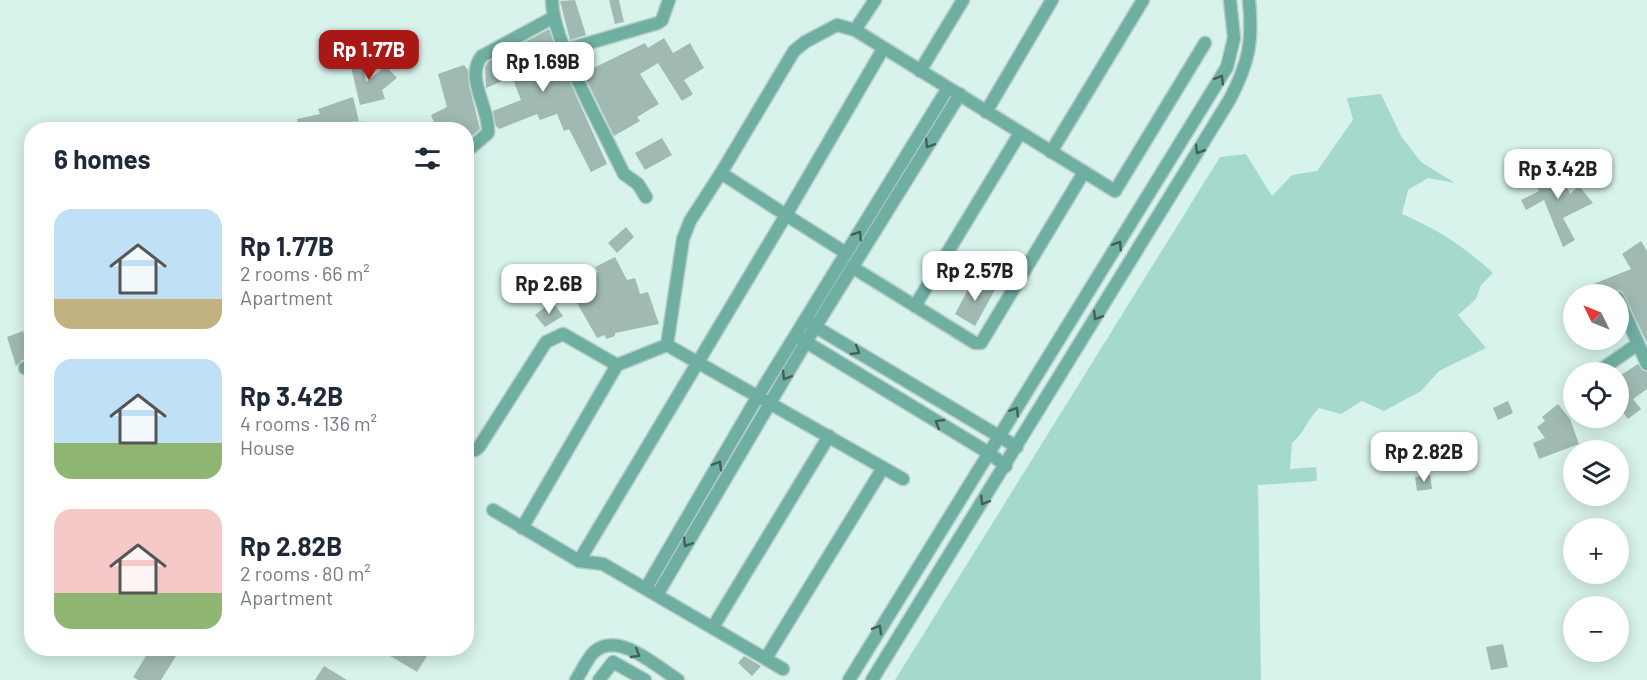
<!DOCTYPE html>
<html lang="en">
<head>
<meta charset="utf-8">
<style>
	:root { --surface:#fff; --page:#f2f2f3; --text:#1f2937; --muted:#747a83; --accent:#aa1815 }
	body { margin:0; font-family:Barlow,sans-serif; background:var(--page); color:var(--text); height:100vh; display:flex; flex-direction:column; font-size:22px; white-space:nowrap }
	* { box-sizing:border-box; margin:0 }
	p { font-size:20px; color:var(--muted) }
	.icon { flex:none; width:33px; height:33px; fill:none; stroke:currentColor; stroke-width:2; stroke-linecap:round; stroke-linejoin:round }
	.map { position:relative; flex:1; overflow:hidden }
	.details { position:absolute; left:24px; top:122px; width:450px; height:534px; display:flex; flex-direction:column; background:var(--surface); border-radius:24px; box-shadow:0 3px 15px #0003 }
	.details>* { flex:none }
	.needle { width:39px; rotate:313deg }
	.fabs { position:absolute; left:1563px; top:284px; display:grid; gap:12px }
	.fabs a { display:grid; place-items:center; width:66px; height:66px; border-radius:50%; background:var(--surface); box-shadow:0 3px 15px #0003; font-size:30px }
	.price { position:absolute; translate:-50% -51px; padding:0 14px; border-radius:12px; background:#fff; color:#222; font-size:20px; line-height:39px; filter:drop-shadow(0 2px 3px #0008) }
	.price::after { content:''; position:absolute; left:50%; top:36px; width:18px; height:14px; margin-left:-9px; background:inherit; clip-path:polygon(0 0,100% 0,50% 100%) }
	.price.active { background:var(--accent); color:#fff }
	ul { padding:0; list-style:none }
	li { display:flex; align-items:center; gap:18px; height:150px; padding:0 30px }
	li span { display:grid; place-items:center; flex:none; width:168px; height:120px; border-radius:18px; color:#555 }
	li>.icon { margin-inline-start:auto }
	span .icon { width:72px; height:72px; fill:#fffc; stroke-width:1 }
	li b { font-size:26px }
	h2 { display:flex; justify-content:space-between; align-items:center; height:72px; padding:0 30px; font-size:26px }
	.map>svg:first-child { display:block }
	.green { fill:#a4d9cc }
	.building { fill:#a0bab3 }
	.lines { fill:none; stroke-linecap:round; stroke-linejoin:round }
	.minor-casing { stroke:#b5cdc7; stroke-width:15 }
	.minor { stroke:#6fafa1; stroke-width:12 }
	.oneway { stroke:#426059 }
</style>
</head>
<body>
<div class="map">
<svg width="1647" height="680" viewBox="0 0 1647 680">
	<rect width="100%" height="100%" fill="#d8f3ec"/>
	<path class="green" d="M1381 94 1401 136 1421 162 1455 183 1428 178 1408 190 1402 214C1437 229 1465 247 1493 273L1481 285 1476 299 1458 315 1486 348 1439 371 1421 391 1384 411 1362 401 1341 414 1319 408C1306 421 1307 430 1292 443L1290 469 1316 467 1317 481 1258 485 1261 680H895L1220 157 1246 154 1272 196 1292 175 1317 171 1353 120 1347 98Z"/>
	<g class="building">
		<path d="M575 0 586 35 570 40 560 1Z"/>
		<path d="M609 0H619L624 22 615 24Z"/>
		<path d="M549 29 560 60 607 164 591 172 569 129 564 131 557 114 540 120 537 114 499 129 496 126 493 111 521 100 512 77 486 88 485 67 488 62Z"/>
		<path d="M664 38 673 53 690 43 704 68 684 80 693 94 682 101 658 63 640 74 659 104 637 117 640 121 614 136 583 73 645 43 648 48Z"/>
		<path d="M360 52 366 82 386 66 397 78 382 90 385 99 360 105 348 54Z"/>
		<path d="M464 65 468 70 469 85 480 129 466 141V129H437L431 115 447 107 438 74Z"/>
		<path d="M353 97 359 121 349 122 346 129H299L297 119 320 114 318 109Z"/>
		<path d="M662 138 672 155 645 170 635 153Z"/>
		<path d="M1554 158 1570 194 1579 186 1593 203 1563 218 1575 240 1563 247 1544 200 1526 210 1521 200 1539 191 1536 185 1546 180 1539 165Z"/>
		<path d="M626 227 634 237 617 253 608 243Z"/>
		<path d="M1641 241 1647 251V343L1623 292 1618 290 1611 294H1594L1591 285 1631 269 1622 254Z"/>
		<path d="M615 257 627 280 635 278 640 294 648 292 659 324 615 333V336L606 339 605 335 597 338 569 289 598 272 595 267Z"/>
		<path d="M974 278 995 290 975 326 955 314Z"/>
		<path d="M552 301 563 316 545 327 535 315Z"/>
		<path d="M23 331 32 358 22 360 16 366 7 337Z"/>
		<path d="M1638 364 1642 370 1647 372V389L1633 399 1641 409 1628 419 1618 406V377Z"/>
		<path d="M1508 401 1513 413 1498 420 1493 408Z"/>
		<path d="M1558 404 1570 419 1579 444 1539 459 1533 443 1545 438 1537 427 1545 421 1542 417Z"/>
		<path d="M1430 475 1432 489 1417 491 1415 477Z"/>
		<path d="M1503 644 1508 667 1491 670 1486 647Z"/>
		<path d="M151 648H181L161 680H138L133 677Z"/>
		<path d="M377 648H432L417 672Z"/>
		<path d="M744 656 761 666 752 676 738 663Z"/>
		<path d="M324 666 347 680H315Z"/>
	</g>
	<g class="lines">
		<g class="minor-casing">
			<g id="minor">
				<path d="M552 0C552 39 597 118 615 156L624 174 638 184 646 197"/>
				<path d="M855 30 875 0"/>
				<path d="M565 50 658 23 662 20 669 0"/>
				<path d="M920 71 963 0"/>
				<path d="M986 112 1052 0"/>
				<path d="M354 129H364"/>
				<path d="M466 152 488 133C490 108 464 77 482 56L554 17"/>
				<path d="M1051 152 1143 0"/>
				<path d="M721 173 794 51 805 42 837 25 855 30 1115 191 1205 43"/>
				<path d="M852 267 975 343H981L1084 172"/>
				<path d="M1618 298 1647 364"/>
				<path d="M915 306 1020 133"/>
				<path d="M809 323 1017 447"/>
				<path d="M800 337 806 342 960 94"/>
				<path d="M667 345 683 239 690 221 721 173 786 215 883 49"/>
				<path d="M25 368 32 366"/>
				<path d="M1602 369 1638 344"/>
				<path d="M466 447 475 450 479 447 546 342 563 334 617 365"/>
				<path d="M493 510 579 561 603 564 783 669"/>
				<path d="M522 528 617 365 667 345 903 479"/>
				<path d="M579 561 786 215 846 253"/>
				<path d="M646 588 758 396 948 88"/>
				<path d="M657 595 806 342 989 453 1006 466"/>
				<path d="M713 627 829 436"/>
				<path d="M766 658 883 468"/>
				<path d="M576 680C582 671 587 659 594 652 618 630 657 667 678 680"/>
				<path d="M599 680 613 662 645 680"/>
				<path d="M849 680 1227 67 1234 38 1230 0"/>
				<path d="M872 680 1230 99C1249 62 1253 42 1249 0"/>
			</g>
		</g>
		<use href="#minor" class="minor"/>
	</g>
	<defs><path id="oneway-chevron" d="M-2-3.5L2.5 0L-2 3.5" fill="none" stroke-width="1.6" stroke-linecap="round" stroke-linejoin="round" transform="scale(1.5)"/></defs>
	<g class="oneway">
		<use href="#oneway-chevron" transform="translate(1220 79) rotate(-58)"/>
		<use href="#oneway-chevron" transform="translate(929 144) rotate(122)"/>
		<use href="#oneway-chevron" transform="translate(1199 150) rotate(121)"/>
		<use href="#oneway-chevron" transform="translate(858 235) rotate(-57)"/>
		<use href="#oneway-chevron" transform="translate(1118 245) rotate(-58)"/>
		<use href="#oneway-chevron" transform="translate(1097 316) rotate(121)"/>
		<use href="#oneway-chevron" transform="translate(856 351) rotate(31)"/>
		<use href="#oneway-chevron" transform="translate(786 376) rotate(121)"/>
		<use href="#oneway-chevron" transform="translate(1015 411) rotate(-58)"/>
		<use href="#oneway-chevron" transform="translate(939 423) rotate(-149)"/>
		<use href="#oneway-chevron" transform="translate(718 465) rotate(-60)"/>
		<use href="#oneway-chevron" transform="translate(984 501) rotate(122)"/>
		<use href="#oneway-chevron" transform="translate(687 543) rotate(121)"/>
		<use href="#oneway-chevron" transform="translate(878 629) rotate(-60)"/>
		<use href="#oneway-chevron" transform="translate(636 654) rotate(31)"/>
	</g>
</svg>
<div class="fabs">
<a><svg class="needle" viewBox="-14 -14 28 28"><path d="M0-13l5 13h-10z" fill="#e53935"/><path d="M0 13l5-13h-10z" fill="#747a83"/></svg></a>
<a><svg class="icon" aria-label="locate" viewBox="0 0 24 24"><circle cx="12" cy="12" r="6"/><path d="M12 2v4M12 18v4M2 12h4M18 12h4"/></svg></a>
<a><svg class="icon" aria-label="layers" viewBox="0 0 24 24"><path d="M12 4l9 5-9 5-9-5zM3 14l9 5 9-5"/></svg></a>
<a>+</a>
<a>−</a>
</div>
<b class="price active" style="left:369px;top:81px">Rp 1.77B</b>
<b class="price" style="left:543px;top:93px">Rp 1.69B</b>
<b class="price" style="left:1558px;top:200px">Rp 3.42B</b>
<b class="price" style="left:975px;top:302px">Rp 2.57B</b>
<b class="price" style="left:549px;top:315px">Rp 2.6B</b>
<b class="price" style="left:1424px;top:483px">Rp 2.82B</b>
<section class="details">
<h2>6 homes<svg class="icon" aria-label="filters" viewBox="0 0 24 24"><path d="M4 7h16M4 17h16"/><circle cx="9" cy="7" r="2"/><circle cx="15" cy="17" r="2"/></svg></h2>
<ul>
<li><span style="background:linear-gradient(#bfe0f5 75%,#c2b280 0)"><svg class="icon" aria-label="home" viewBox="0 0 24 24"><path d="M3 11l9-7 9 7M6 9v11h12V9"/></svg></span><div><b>Rp 1.77B</b><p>2 rooms · 66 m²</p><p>Apartment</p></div></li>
<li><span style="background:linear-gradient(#bfe0f5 70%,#8fb573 0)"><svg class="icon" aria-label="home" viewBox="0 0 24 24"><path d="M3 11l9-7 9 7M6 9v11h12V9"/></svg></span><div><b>Rp 3.42B</b><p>4 rooms · 136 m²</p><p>House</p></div></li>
<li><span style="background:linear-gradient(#f6c9c9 70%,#8fb573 0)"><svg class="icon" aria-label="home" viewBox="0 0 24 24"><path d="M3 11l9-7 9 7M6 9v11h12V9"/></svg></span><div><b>Rp 2.82B</b><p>2 rooms · 80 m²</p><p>Apartment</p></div></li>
</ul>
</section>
</div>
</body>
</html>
